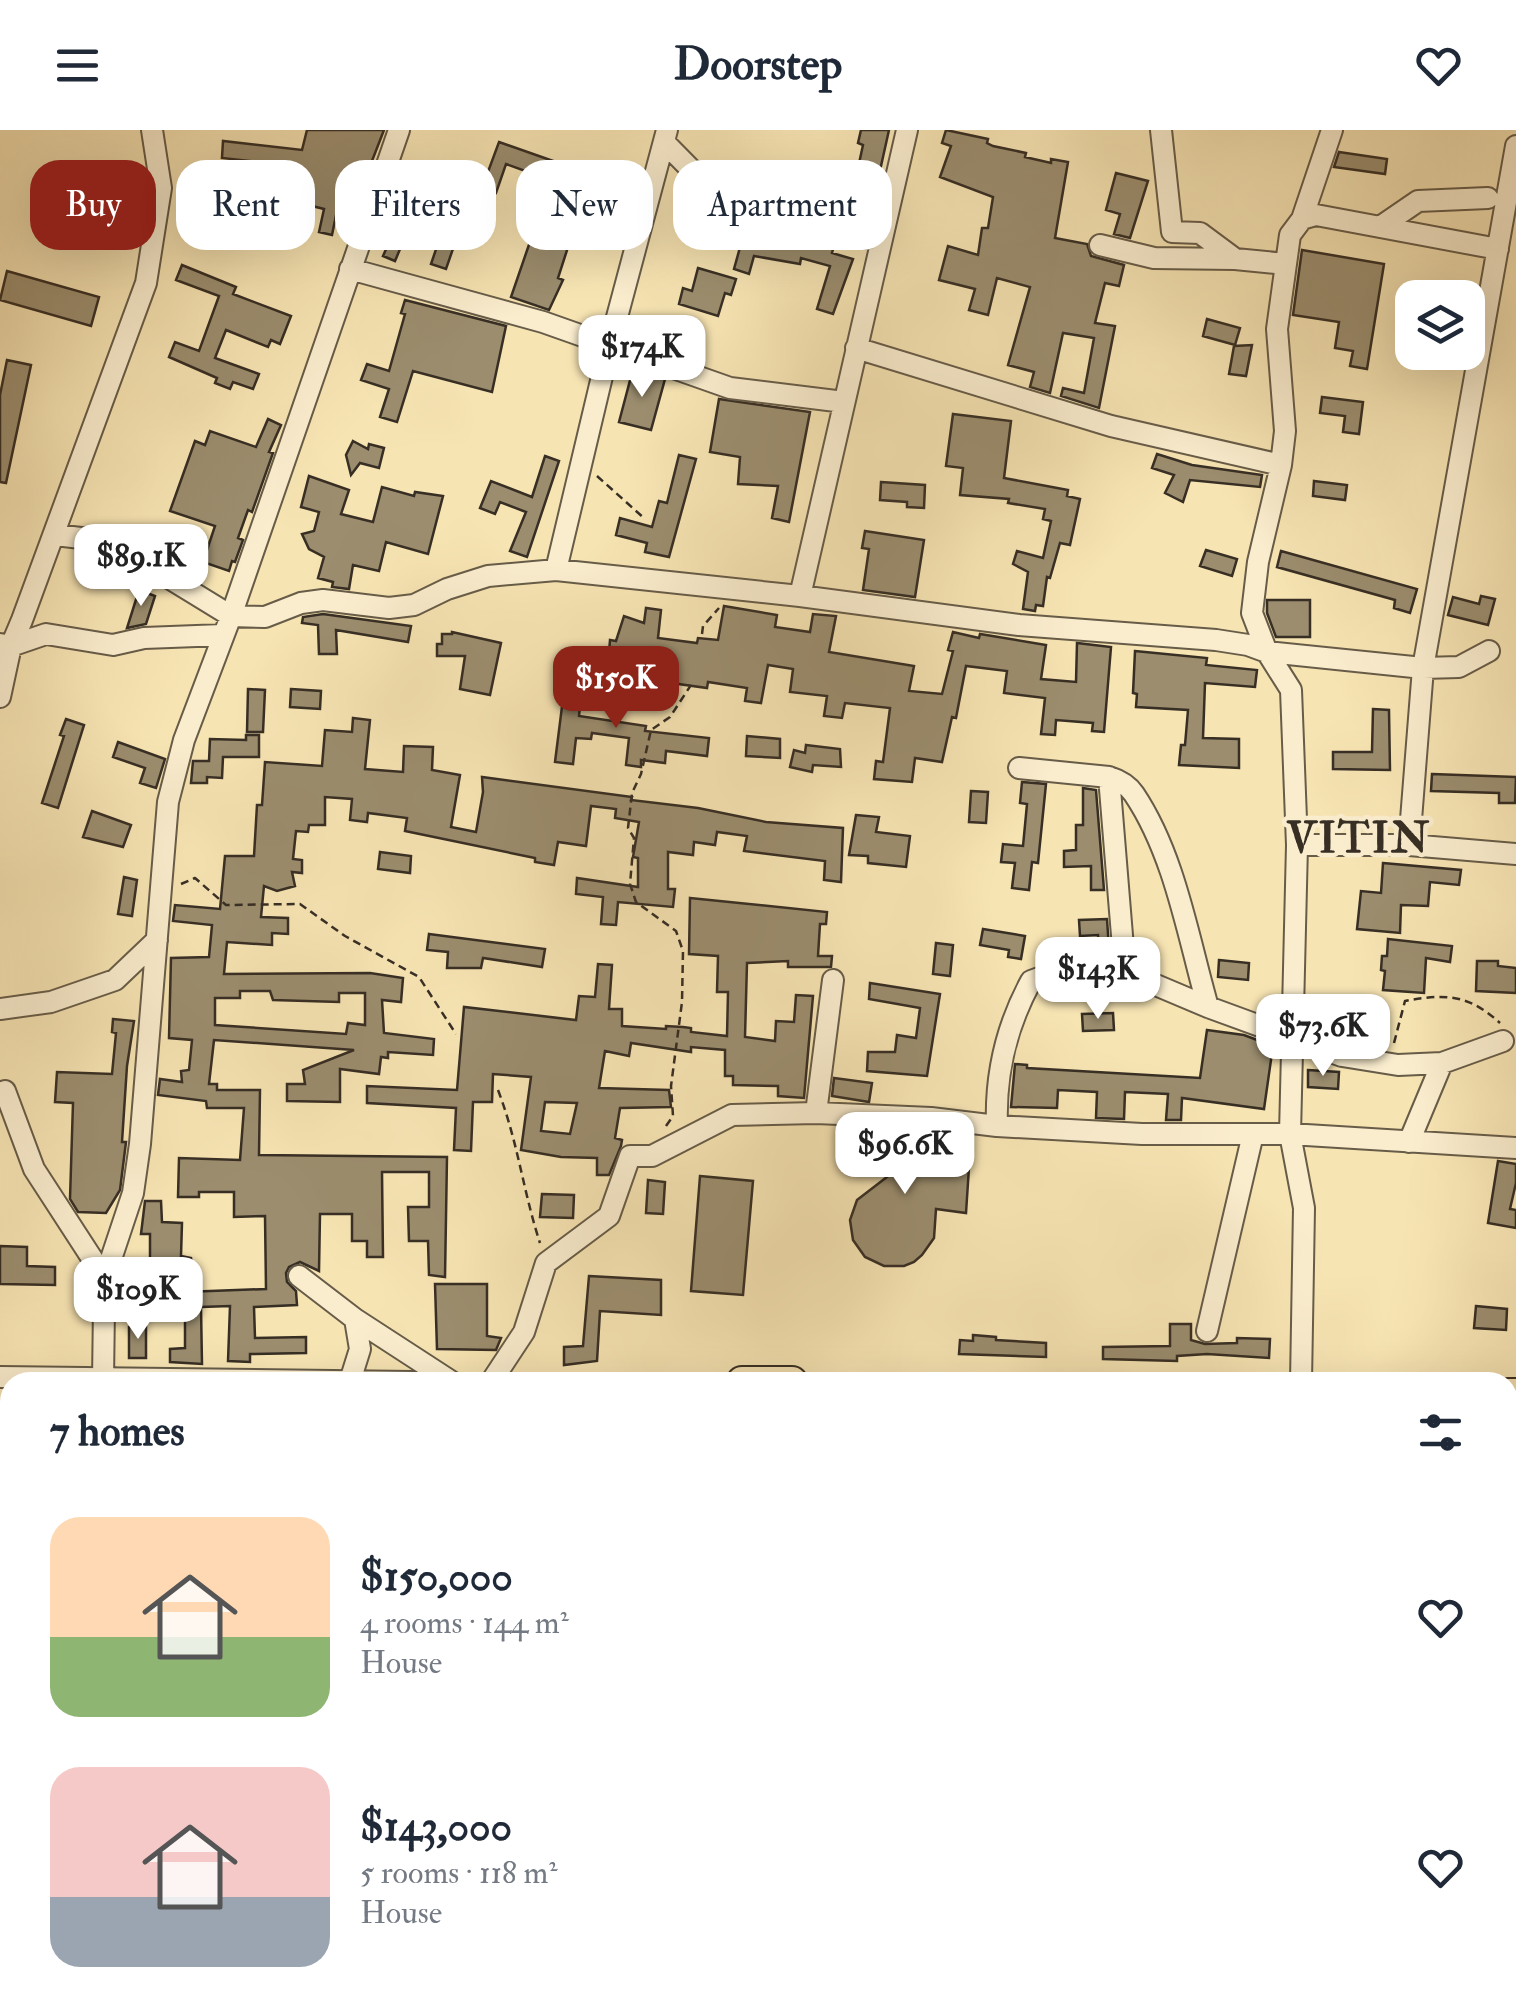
<!DOCTYPE html>
<meta charset="utf-8">
<style>
:root{--surface:#fff;--page:#f2f2f3;--text:#1f2937;--muted:#747a83;--accent:#8f2418}
body{margin:0;font-family:"IM FELL Double Pica",serif;background:var(--page);color:var(--text);height:100vh;display:flex;flex-direction:column;font-size:38px;white-space:nowrap}
*{box-sizing:border-box;margin:0}
p{font-size:32px;color:var(--muted)}
.icon{flex:none;width:55px;height:55px;fill:none;stroke:currentColor;stroke-width:2;stroke-linecap:round;stroke-linejoin:round}
.map{position:relative;flex:1;overflow:hidden}
.details{position:absolute;left:0px;top:1242px;width:1518px;height:642px;display:flex;flex-direction:column;background:var(--surface);border-radius:30px 30px 0 0;box-shadow:0 10px 40px #0002}
.details>*{flex:none}
.hud{position:absolute;left:30px;top:30px;width:1000px;height:90px;display:flex;gap:20px}
.buttons{position:absolute;left:1395px;top:150px;display:grid;gap:20px}
.buttons a{display:grid;place-items:center;width:90px;height:90px;border-radius:20px;background:var(--surface);box-shadow:0 10px 40px #0002;font-size:50px}
.price{position:absolute;translate:-50% -85px;padding:0 22px;border-radius:20px;background:#fff;color:#222;font-size:32px;line-height:65px;filter:drop-shadow(0 2px 5px #0008)}
.price::after{content:'';position:absolute;left:50%;top:60px;width:30px;height:22px;margin-left:-15px;background:inherit;clip-path:polygon(0 0,100% 0,50% 100%)}
.price.active{background:var(--accent);color:#fff}
ul{padding:0;list-style:none}
li{display:flex;align-items:center;gap:30px;height:250px;padding:0 50px}
li span{display:grid;place-items:center;flex:none;width:280px;height:200px;border-radius:30px;color:#555}
li>.icon{margin-inline-start:auto}
span .icon{width:120px;height:120px;fill:#fffc;stroke-width:1}
li b{font-size:42px}
h2{display:flex;justify-content:space-between;align-items:center;height:120px;padding:0 50px;font-size:42px}
.chip{padding:0 35px;border-radius:30px;background:var(--surface);box-shadow:0 10px 40px #0002;font-size:35px;line-height:90px}
.chip.active{background:var(--accent);color:#fff}
header{display:flex;justify-content:space-between;align-items:center;height:130px;padding:0 50px;background:var(--surface);font-size:45px;font-weight:700}
.map>svg:first-child{display:block}
.building{fill:#9b8d6e;stroke:#372e24;stroke-width:2.5;fill-rule:evenodd}
.lines{fill:none;stroke-linecap:round;stroke-linejoin:round}
.minor-casing{stroke:#675c48;stroke-width:24}
.major-casing{stroke:#372e24;stroke-width:29}
.highway-casing{stroke:#372e24;stroke-width:34}
.path{stroke:#372e24;stroke-width:2.5;stroke-dasharray:8 5;stroke-linecap:butt}
.minor{stroke:#faedce;stroke-width:20}
.major{stroke:#f7e4b3;stroke-width:25}
.highway{stroke:#f7e4b3;stroke-width:30}
.labels{text-anchor:middle;stroke-width:9;stroke-linejoin:round;paint-order:stroke}
.district-label{font-size:42px;font-weight:bold;letter-spacing:2.5px;fill:#372e24;stroke:#faedce}
</style>
<header><svg class="icon" aria-label="menu" viewBox="0 0 24 24"><path d="M4 6h16M4 12h16M4 18h16"/></svg>Doorstep<svg class="icon" aria-label="heart" viewBox="0 0 24 24"><path d="M12 20l-8-8c-3-5 5-10 8-4 3-6 11-1 8 4z"/></svg></header>
<div class="map">
<svg width="1516" height="1884" viewBox="0 0 1516 1884">
<rect width="100%" height="100%" fill="#f7e4b3"/>
<filter id="stains"><feTurbulence type="fractalNoise" baseFrequency=".002" numOctaves="4"/><feColorMatrix values="0 0 0 0 .2 0 0 0 0 .09 0 0 0 0 .02 0 0 0 .5 -.17"/></filter>
<radialGradient id="worn" r=".72"><stop offset=".6" stop-color="#630" stop-opacity="0"/><stop offset="1" stop-color="#630" stop-opacity=".3"/></radialGradient>
<!-- building -->
<path class="building" d="M307 0H384L358 67 341 61 332 105 319 102 324 79 288 70 295 42 258 38 259 32 222 28 223 11 302 20Z
M861 0H889L869 90 852 86 857 69 843 66 847 50 855 52 863 15 858 13Z
M946 0 988 9 987 13 993 16 1026 23 1025 27 1051 33V29L1068 32 1055 108 1087 114 1091 126 1124 135 1119 156 1105 153 1095 193 1115 196 1099 278 1061 266 1063 258 1084 263 1094 208 1063 203 1050 263 1030 257 1034 242 1008 235 1030 157 997 148 988 185 969 180 975 159 939 150 948 116 978 125 982 98H988L993 67 940 47 951 16 942 13Z
M499 12 596 46 591 61 547 48 536 77 521 72 531 43 506 34 496 63 482 58Z
M1339 22 1387 29 1385 44 1334 37Z
M1116 43 1148 51 1130 108 1114 104 1120 84 1106 80Z
M437 71 466 81 446 139 431 134 446 90 432 86Z
M400 88 411 93 395 131 383 126Z
M533 103 569 114 558 148 563 150 549 180 511 167Z
M744 103 765 113 833 119 832 123 853 129 833 184 817 179 830 136 801 128 800 134 754 126 749 144 734 139Z
M1302 120 1384 134 1367 239 1350 236 1353 221 1335 218 1339 192 1293 185Z
M182 135 236 157 233 164 291 186 280 214 271 210 268 217 226 200 215 228 259 244 253 259 233 252 230 259 215 253 217 248 169 227 175 212 199 221 219 166 176 150Z
M698 138 736 149 731 165 725 163 718 186 679 174 683 158 692 161Z
M7 141 99 167 91 196 0 170Z
M405 170 506 196 492 262 413 241 397 292 380 287 389 259 361 250 367 234 389 241 405 184 401 183Z
M1207 189 1240 198 1235 215 1203 206Z
M1252 215 1246 246 1229 244 1234 216Z
M7 230 31 235 6 353 0 352V265Z
M633 239 665 249 651 300 619 292Z
M1322 267 1363 272 1359 304 1343 302 1345 286 1320 283Z
M719 269 810 282 789 392 772 388 778 356 738 354 740 327 710 322Z
M953 284 1011 291 1004 348 1068 360 1067 366 1080 369 1070 415 1060 413 1050 448 1047 447 1043 476 1036 475 1035 481 1023 479 1028 442 1013 434 1017 421 1043 428 1051 391 1043 389 1045 379 1008 373 1009 369 960 365 963 338 946 336Z
M268 289 281 295 269 322 273 323 252 382 248 380 238 408 243 410 235 432 232 431 229 441 203 432 215 396 170 381 195 311 205 315 210 301 256 317Z
M353 311 368 319 369 314 384 318 379 338 360 333 351 345 346 325Z
M1157 324 1192 335 1262 345 1260 357 1190 350 1183 372 1165 363 1174 345 1152 338Z
M679 325 696 329 669 427 645 422 647 413 616 405 620 388 652 397 659 371 667 373Z
M545 326 559 331 527 427 510 421 526 382 500 372 495 384 480 378 491 351 532 367Z
M309 346 349 360 341 384 373 392 382 357 414 366 415 362 443 366 428 424 386 412 379 441 353 435 349 459 332 457 333 452 318 448 324 427 309 419 302 404 314 401 319 382 301 377Z
M1314 351 1347 355 1345 370 1313 366Z
M881 352 925 355 924 378 907 377V372L880 370Z
M865 401 924 410 915 467 863 460 869 419 862 418Z
M1206 420 1237 429 1232 446 1200 436Z
M1281 421 1417 459 1410 483 1394 478 1395 470 1277 437Z
M139 460 155 466 146 494 127 498Z
M1481 466 1495 469 1488 495 1448 485 1453 467 1479 474Z
M1267 470H1310V507H1276L1267 483Z
M724 476 777 485 775 497 810 502 813 484 836 486 829 522 914 536 909 561 942 564 953 521 948 520 953 502 979 508 980 504 1046 515 1041 549 1076 552 1077 513 1111 517 1104 602 1092 601 1093 593 1056 590 1055 605 1041 604 1045 568 1004 563 1007 541 966 536 956 588 952 587 942 632 915 628 912 652 874 649 876 631 883 632 890 578 845 573 842 588 824 586 827 566 790 562 793 539 768 535 761 573 745 571 747 558 708 552 707 558 671 553 668 571 632 566 636 543 603 539 605 522 609 523 610 510 616 511 624 486 644 493 646 478 661 480 658 508 697 513 698 508 718 510Z
M323 484 411 496 408 512 336 500 337 524H319L318 495 302 493 303 487Z
M452 502 501 513 490 565 460 559 465 526H437V514H442V504H452Z
M1135 521 1207 528 1206 535 1257 540 1255 557 1205 553 1203 608 1239 609V638L1179 635 1181 615H1185L1188 580 1136 577 1137 564 1133 563Z
M567 537 584 538 579 586 646 596 645 601 709 608 707 626 666 621 665 633 641 630V637L626 635 629 608 592 603 591 609 576 608 573 634 555 632Z
M248 559 265 560 263 602H247Z
M291 559 321 561 320 579 290 577Z
M1373 579 1389 580 1390 640 1333 639V622H1372Z
M353 588 370 590 365 639 403 642 404 616 433 617 432 640 460 645 451 697 476 702 483 662 482 647 632 667 631 670 698 678 766 692 843 698 841 752 824 750 825 731 744 721 747 706 717 702 715 715 694 712 693 725 668 722V759H675L673 777 618 772 616 795 601 794 603 767 576 764 577 748 638 757V728L633 727 639 692 615 688 616 679 591 676 586 716 558 712 554 735 535 732V728L530 727 405 701 407 688 368 683 367 692 350 690 352 669 325 667V695H309L308 702 296 701 293 729 302 730V743L292 742 295 756 277 761 264 756 261 787 288 788V804L272 803V815L227 812 224 844 370 843 403 848 401 872 382 870 384 903 434 909 433 925 388 922V928L381 927 379 944 340 939V972L287 971V954H305L303 940 354 920 214 910 209 954H217V960H260L259 1025 447 1027 445 1147 429 1145 428 1111H409L408 1077H429V1042H382L383 1127H367V1111H352V1084H320L319 1141 300 1132 289 1137 286 1143 287 1152 296 1161 297 1175 254 1177 255 1208 306 1207V1223L250 1224V1232L228 1231 230 1176 201 1177 202 1234 170 1232V1219L185 1218V1162L266 1159 265 1086 234 1087V1062H199V1067H178L179 1028 240 1030 244 978H207L206 971 158 965 160 949 182 952 181 941 189 940 192 910 169 908 171 828 209 827 212 795 173 791 175 775 220 779 225 726H254L257 675H262L265 632 322 636 325 600 352 602ZM240 861H270L273 870 339 872V863H365V895L348 893 346 904 215 895V868H240Z
M66 589 84 595 58 678 42 673 64 606 60 605Z
M246 605H259V627H223L222 648 207 647V653H191L193 631H209L210 609 246 610Z
M747 606 780 609V628L746 626Z
M118 612 165 629 156 658 140 653 145 638 113 627Z
M806 615 840 619 841 637 813 635 812 642 790 637 794 620 805 623Z
M1432 644 1516 647 1515 673H1499V663L1431 661Z
M1022 652 1046 654 1038 733 1032 732 1029 760 1012 758 1015 733 1001 732 1003 714 1023 716 1027 674 1020 673Z
M1083 658 1096 660 1104 760H1091V736L1064 737V721L1076 720V695H1083Z
M971 661 988 662 986 693 969 692Z
M92 681 131 695 123 717 83 707Z
M856 685 879 687 876 702 910 706 906 737 868 733V726L849 725Z
M380 722 411 726 410 743 378 739Z
M1383 733 1461 740 1459 755 1430 752 1428 776 1401 775 1400 803 1357 799 1361 761 1381 763Z
M124 747 137 750 132 786 118 784Z
M690 768 827 782 826 794H820L818 826H832L831 837H788V831L747 833 745 907 775 911 776 891 794 892 796 865 813 866 804 968 778 966V956L733 955V946H725V920L691 917V922L631 913 629 926 605 921 599 958 669 960 671 977 620 978 615 1008 622 1010 621 1016 609 1045H597V1028L561 1027 521 1020 531 947 493 944 492 972H473L471 1021 454 1020 456 978 367 973V956L457 960 464 877 576 890 579 866 595 867 598 834 612 835 609 879H622V896L666 899V896L683 897 691 898V902L727 906 728 862H717L718 826 689 824ZM545 972 577 973 570 1004 541 1001Z
M1107 789 1109 819H1099L1098 805 1080 806 1079 790Z
M983 799 1025 806 1021 829 1008 827 1009 820 980 815Z
M429 804 545 819 542 837 483 828 481 838H447L448 822 427 820Z
M1388 809 1452 816 1450 832 1426 828 1424 863 1383 860 1385 841 1381 840 1382 826H1387Z
M936 813 953 815 950 846 933 844Z
M1219 830 1249 833 1248 850 1218 847Z
M1477 831H1498V836L1516 838V863L1476 861Z
M870 853 940 864 927 946 867 941 868 922H895L897 905 916 908 920 878 869 869Z
M1332 868 1363 870 1361 902 1331 901Z
M1113 883 1114 900 1083 901 1082 884Z
M113 889 134 891 127 936 122 1012H126L120 1060 106 1083 78 1082 70 1069 73 973 55 972 57 942 112 944 116 903 112 902Z
M1207 900 1244 905 1273 916 1264 979 1182 968 1181 990H1166L1168 964 1125 962 1124 989 1096 988 1097 962 1058 960 1057 978 1011 977 1015 934 1027 935V938L1200 948Z
M1308 940 1339 942 1338 959 1308 957Z
M834 948 872 953 869 972 832 966Z
M850 1004 970 1022 966 1083 936 1079 934 1108 922 1125 914 1132 904 1136H884L865 1127 853 1110 850 1090 857 1070 896 1040 845 1032Z
M1498 1031 1516 1034V1053L1510 1079 1516 1080V1098L1488 1093Z
M700 1046 753 1051 743 1165 691 1161Z
M648 1050 665 1052 663 1084 646 1083Z
M542 1064 574 1065 573 1088 540 1087Z
M145 1071H161L162 1092 182 1093 181 1126 191 1128 194 1155 139 1156V1133H150V1104H141Z
M0 1116 27 1117V1136L55 1137V1155L0 1154Z
M589 1146 661 1150V1185L600 1181 597 1231 564 1235V1217L583 1216Z
M435 1154H487V1206L501 1208 496 1220 437 1219Z
M1476 1176 1507 1179 1506 1200 1474 1198Z
M1170 1194H1191V1210L1205 1214 1237 1213V1208L1270 1209 1269 1228 1207 1224 1177 1226V1231L1103 1229V1217L1170 1216Z
M129 1197H146V1228H129Z
M973 1205 996 1207V1210L1046 1213V1227L959 1224 960 1210 973 1211Z"/>
<g class="lines">
<defs>
<path id="minor" d="M1161 0 1172 102 1200 103 1235 129 1286 134
M664 12 734 83 766 99 881 109
M1302 89 1332 0
M1380 97 1418 71 1488 68
M1100 115 1154 128 1235 129
M350 139 543 192 730 258 844 272
M856 218 1111 296 1281 335
M55 405 98 410 151 437 231 486 265 487 301 473 323 470 389 478 414 475 447 459 488 446 556 440 800 466 1019 495 1216 510 1248 515 1267 522 1291 560 1297 715 1290 1004 1304 1078 1301 1252
M556 440 609 217 667 0
M800 466 907 0
M0 514 11 516 22 490 146 153 161 58 152 0
M1489 521 1459 537 1423 538 1267 522 1252 483 1258 432 1281 335 1285 301 1277 199 1290 105 1302 89 1316 85 1498 119
M0 567 11 516 46 504 113 515 144 508 223 505
M1019 638 1109 647C1119 650 1128 655 1134 664 1175 725 1188 807 1208 877
M1109 647 1125 842
M1297 715H1409L1516 724
M1409 715 1423 538 1516 16
M0 879 51 872 115 850 157 810
M5 961 34 1039 108 1153
M816 983 833 850
M997 996C995 943 1006 897 1031 851L1042 847 1125 842 1208 877 1342 926 1398 935 1442 933 1503 911
M1409 1012 1442 933
M299 1146 355 1189 360 1219 350 1251
M355 1189 452 1252
M1207 1201 1253 1004
M0 1247 413 1252
M103 1250 104 1177 111 1129 133 1063 140 1014 168 672 184 610 231 486 399 0
M491 1252 524 1202 546 1133 609 1086 630 1026H652L732 985 816 983 931 988 997 996 1142 1004H1290L1516 1018
M1508 1522H1516
M1508 1667 1516 1628
M0 1788 10 1793
M983 1875 1001 1884
M67 1884 74 1875
M719 1884 725 1875
M913 1884 916 1875
M1081 1884 1083 1875
M1249 1884 1252 1875
M1439 1884 1442 1875"/>
<path id="major" d="M579 1875 596 1884"/>
<path id="highway" d="M742 1252H792
M1508 1264H1516
M0 1519 10 1525"/>
</defs>
<!-- minor casing -->
<use href="#minor" class="minor-casing"/>
<!-- major casing -->
<use href="#major" class="major-casing"/>
<!-- highway casing -->
<use href="#highway" class="highway-casing"/>
<!-- path -->
<path class="path" d="M597 346 645 389
M702 504 703 496 719 478
M181 754 195 748 226 775 300 774 345 806 419 847 456 904
M1394 913 1405 871C1447 863 1469 865 1500 893
M498 960C518 1012 523 1061 540 1113
M666 996 673 986 671 956 682 872 683 821 676 801 636 772 630 754 634 708 628 698 632 663 641 644 651 600 670 587 691 555
M120 1875 134 1884"/>
<!-- minor -->
<use href="#minor" class="minor"/>
<!-- major -->
<use href="#major" class="major"/>
<!-- highway -->
<use href="#highway" class="highway"/>
</g>
<g class="labels">
<!-- district labels -->
<g class="district-label">
<text x="1359" y="722">VITIN</text>
</g>
</g>
<rect width="100%" height="100%" filter="url(#stains)"/>
<rect width="100%" height="100%" fill="url(#worn)"/>
</svg>
<div class="buttons">
<a><svg class="icon" aria-label="layers" viewBox="0 0 24 24"><path d="M12 4l9 5-9 5-9-5zM3 14l9 5 9-5"/></svg></a>
</div>
<b class="price" style="left:642px;top:270px">$174K</b>
<b class="price" style="left:141px;top:479px">$89.1K</b>
<b class="price active" style="left:616px;top:601px">$150K</b>
<b class="price" style="left:1098px;top:892px">$143K</b>
<b class="price" style="left:1323px;top:949px">$73.6K</b>
<b class="price" style="left:905px;top:1067px">$96.6K</b>
<b class="price" style="left:138px;top:1212px">$109K</b>
<div class="hud">
<a class="chip active">Buy</a>
<a class="chip">Rent</a>
<a class="chip">Filters</a>
<a class="chip">New</a>
<a class="chip">Apartment</a>
</div>
<section class="details">
<h2>7 homes<svg class="icon" aria-label="filters" viewBox="0 0 24 24"><path d="M4 7h16M4 17h16"/><circle cx="9" cy="7" r="2"/><circle cx="15" cy="17" r="2"/></svg></h2>
<ul>
<li><span style="background:linear-gradient(#ffd9b3 60%,#8fb573 0)"><svg class="icon" aria-label="home" viewBox="0 0 24 24"><path d="M3 11l9-7 9 7M6 9v11h12V9"/></svg></span><div><b>$150,000</b><p>4 rooms · 144 m²</p><p>House</p></div><svg class="icon" aria-label="heart" viewBox="0 0 24 24"><path d="M12 20l-8-8c-3-5 5-10 8-4 3-6 11-1 8 4z"/></svg></li>
<li><span style="background:linear-gradient(#f6c9c9 65%,#9aa5b1 0)"><svg class="icon" aria-label="home" viewBox="0 0 24 24"><path d="M3 11l9-7 9 7M6 9v11h12V9"/></svg></span><div><b>$143,000</b><p>5 rooms · 118 m²</p><p>House</p></div><svg class="icon" aria-label="heart" viewBox="0 0 24 24"><path d="M12 20l-8-8c-3-5 5-10 8-4 3-6 11-1 8 4z"/></svg></li>
</ul>
</section>
</div>
